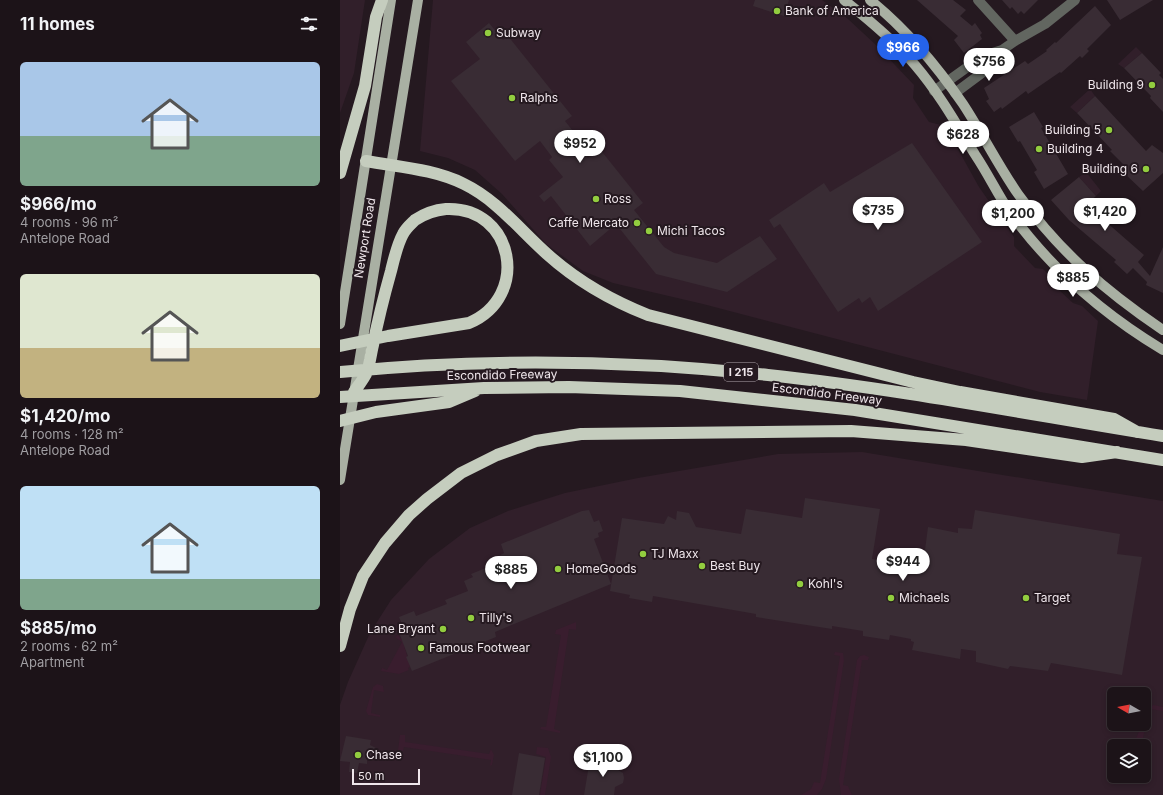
<!DOCTYPE html>
<meta charset="utf-8">
<style>
:root{--surface:#1c1318;--page:#251c21;--text:#f1f3f6;--muted:#a09ea2;--line:#3a3237;--accent:#2563eb}
body{margin:0;font-family:Inter,sans-serif;background:var(--page);color:var(--text);height:100vh;display:flex;flex-direction:column;font-size:15px;white-space:nowrap}
*{box-sizing:border-box;margin:0}
p{font-size:13px;color:var(--muted)}
.icon{flex:none;width:22px;height:22px;fill:none;stroke:currentColor;stroke-width:2;stroke-linecap:round;stroke-linejoin:round}
.map{position:relative;flex:1;overflow:hidden}
.drawer{display:flex;flex-direction:column;background:var(--surface);width:340px}
.drawer>*{flex:none}
.needle{width:26px;rotate:279deg}
.controls{position:absolute;left:767px;top:687px;display:grid;gap:8px}
.controls a{display:grid;place-items:center;width:44px;height:44px;border-radius:6px;background:var(--surface);box-shadow:0 2px 6px #0003,0 0 0 1px var(--line);font-size:20px}
.scale{position:absolute;left:12px;bottom:10px;width:68px;box-sizing:border-box;padding-left:4px;border:2px solid #efe6eb;border-top:0;font-size:11px;line-height:14px;white-space:nowrap;color:#efe6eb;-webkit-text-stroke:3px #251920;paint-order:stroke}
.price{position:absolute;translate:-50% -34px;padding:0 9px;border-radius:14px;background:#fff;color:#222;font-size:13px;line-height:26px;filter:drop-shadow(0 1px 2px #0008)}
.price::after{content:'';position:absolute;left:50%;top:24px;width:12px;height:9px;margin-left:-6px;background:inherit;clip-path:polygon(0 0,100% 0,50% 100%)}
.price.current{background:var(--accent);color:#fff}
ul{padding:0;list-style:none}
li{display:grid;align-content:center;gap:8px;height:212px;padding:0 20px}
li span{display:grid;place-items:center;height:124px;border-radius:6px;color:#555}
li>.icon{margin-inline-start:auto}
span .icon{width:72px;height:72px;fill:#fffc;stroke-width:1}
li b{font-size:17px}
h2{display:flex;justify-content:space-between;align-items:center;height:48px;padding:0 20px;font-size:17px}
main{display:flex;flex:1;min-height:0}
.map>svg:first-child{display:block}
.built{fill:#311f2a;fill-rule:evenodd}
.green{fill:#391d2e}
.building{fill:#392c34}
.lines{fill:none;stroke-linecap:round;stroke-linejoin:round}
.minor{stroke:#626660;stroke-width:10}
.major{stroke:#a9b0a3;stroke-width:10}
.highway{stroke:#c5cdbe;stroke-width:12}
.poi-dot{fill:#92cd3f;stroke:#251920;stroke-width:1.5}
.labels{text-anchor:middle;stroke-width:4;stroke-linejoin:round;paint-order:stroke}
.shield{fill:#251920;stroke:#b2a8ae;stroke-width:1}
.shield-label{font-size:11px;font-weight:bold;fill:#efe6eb}
.poi-label{font-size:12px;fill:#efe6eb;stroke:#251920;text-anchor:start}
.street-label{font-size:12px;fill:#efe6eb;stroke:#251920}
</style>
<main>
<section class="drawer">
<h2>11 homes<svg class="icon" aria-label="filters" viewBox="0 0 24 24"><path d="M4 7h16M4 17h16"/><circle cx="9" cy="7" r="2"/><circle cx="15" cy="17" r="2"/></svg></h2>
<ul>
<li><span style="background:linear-gradient(#a9c7e8 60%,#7fa58c 0)"><svg class="icon" aria-label="home" viewBox="0 0 24 24"><path d="M3 11l9-7 9 7M6 9v11h12V9"/></svg></span><div><b>$966/mo</b><p>4 rooms · 96 m²</p><p>Antelope Road</p></div></li>
<li><span style="background:linear-gradient(#dfe7d0 60%,#c2b280 0)"><svg class="icon" aria-label="home" viewBox="0 0 24 24"><path d="M3 11l9-7 9 7M6 9v11h12V9"/></svg></span><div><b>$1,420/mo</b><p>4 rooms · 128 m²</p><p>Antelope Road</p></div></li>
<li><span style="background:linear-gradient(#bfe0f5 75%,#7fa58c 0)"><svg class="icon" aria-label="home" viewBox="0 0 24 24"><path d="M3 11l9-7 9 7M6 9v11h12V9"/></svg></span><div><b>$885/mo</b><p>2 rooms · 62 m²</p><p>Apartment</p></div></li>
</ul>
</section>
<div class="map">
<svg width="823" height="795" viewBox="0 0 823 795">
<rect width="100%" height="100%" fill="#251920"/>
<!-- built -->
<path class="built" d="M0 0H25L14 73 0 113Z
M93 0H482L508 19 536 45 574 85 573 98 589 122 605 126 639 187 674 237V246L695 268 703 269 714 280 719 290 733 303 742 306 758 321 747 400 700 392 363 304 273 283 243 271 206 244 162 194 135 170 108 158 80 151Z
M796 47 802 53 784 68 778 64Z
M750 89 755 96 737 113 730 107Z
M746 172 761 191 756 196 739 177Z
M522 452 823 501V795H0V705L8 682 30 633 51 600 89 559 130 528 168 511 225 493 298 478 438 454ZM774 694H804V724H774ZM774 746H804V776H774Z"/>
<!-- green -->
<path class="green" d="M236 622V630L229 629 214 729 220 731V733L200 729 201 727H206L221 635 215 634 216 630Z
M58 635 63 641 70 667 68 668 69 670 59 674 41 671 42 668 47 670 62 642 55 637Z
M495 652 503 653 504 660 486 779 482 789 477 795H461L471 789 474 782 480 783 500 656 494 655Z
M524 655 529 657 528 660H522L503 785 508 786 512 795H501L499 779 517 660 520 656Z
M37 684 43 686 44 692 34 690 31 713 40 715V717L28 715 26 711 33 687Z
M814 705 823 707V711L810 709 801 746H793L802 724H804V718L808 707Z
M60 735H65V742L149 754 151 749 154 755 152 765 150 766 151 760 64 747 63 751 58 750Z
M197 747 208 748 211 757 205 795H200L206 757 196 754Z"/>
<!-- building -->
<path class="building" d="M415 0H449L444 16 413 6Z
M577 0H613L626 10 620 16 632 26 635 23 642 33 640 35 642 39 624 53 614 40 618 36Z
M662 0H698L684 14 681 11 678 14 672 7 670 9Z
M767 0H813L780 20Z
M755 6 771 25 747 49 749 51 742 58 740 56 721 73 720 72 688 94 686 91 662 109 661 107 654 112 646 101 649 99 644 88 685 61 688 64 707 51 706 50 715 42 716 43Z
M149 23 163 40 168 36 232 116 225 121 237 136 234 140 248 158 259 148 303 203 294 210 324 247 334 253 377 263 420 236 437 259 387 292 316 274 276 224 250 246 211 196 204 202 199 196 223 177 209 160 212 157 200 141 175 161 111 81 140 59 126 42Z
M802 53 821 73 819 75 823 79V112L810 98 811 96 784 68Z
M755 96 806 151 812 145 823 153V173L803 191 784 173 788 169 770 151 772 150 737 113Z
M694 112 703 127 701 128 728 174 704 189 694 172 697 170 680 141 678 142 669 127Z
M572 143 642 242 538 311 530 297 522 303 519 298 498 312 440 224 434 228 429 220 484 183 490 192Z
M739 177 756 196 749 202 767 218 765 221 804 255 798 262 810 276 823 247V293L806 285 807 282 793 268 787 274 774 262 776 260 729 220 711 200Z
M465 498 540 509 532 559 565 564 564 558H584L588 527 618 533V528L632 529 635 510 780 534 777 554 802 557 782 675 711 663 708 671 670 666 668 669 636 662V651L621 649 620 659 572 650 574 642 571 641V639L550 635 549 640 523 636V631L492 626V629L416 617V614L313 596 312 602 289 598 290 595 270 591 282 518 324 524 328 516 336 520 337 511 349 513 356 527 401 534 406 509 462 518Z
M249 510 254 522 259 520 263 531 258 533 259 537 254 539 271 584 155 632 156 637 72 671 66 657 68 656 58 630 63 627 59 617 74 611 76 616 107 604 105 600 128 591 124 581 133 577 131 574 158 563 157 557 164 553 161 544 242 511Z
M6 736 31 740 30 745 36 748 33 761 27 760V764L19 763 17 773 9 772 10 762 0 761Z
M179 753 205 758 199 795H172Z
M250 759 279 764 278 770 283 773 284 778 283 783 275 787 274 795H244Z"/>
<g class="lines">
<!-- minor -->
<path class="minor" d="M638 0 675 41
M594 91 643 56 662 50
M615 93 650 67 662 50 675 41 705 24 735 0"/>
<!-- major -->
<path class="major" d="M504 0C528 19 555 41 575 65 599 93 617 125 636 156 648 174 657 193 669 211 710 268 763 314 823 350
M530 0C566 29 597 66 623 104 642 133 658 165 678 194 719 251 765 291 823 330
M0 324 51 0
M0 480 78 0"/>
<!-- highway -->
<path class="highway" d="M26 161C58 167 94 169 124 184 157 200 180 230 207 254 237 281 270 300 308 315L573 382 620 392 774 419 797 432
M0 173 25 86 36 17 42 0
M0 346 48 336 129 323C191 297 174 206 106 209 95 210 84 214 75 220 71 224 66 228 63 234 57 245 54 259 51 271 44 296 38 320 33 345 31 353 30 363 27 372 24 379 18 386 14 392
M0 372C142 358 286 360 428 375 560 389 692 415 823 436
M0 397 144 388 229 387 340 391 515 410 823 460
M0 421 36 412 109 402 135 391
M0 646 10 609 23 576 45 543 69 515 87 499 121 473 157 455 196 441 241 434 511 431 626 440 742 457 777 452"/>
</g>
<!-- markers -->
<g class="poi-dot">
<circle cx="437" cy="11" r="4"/>
<circle cx="148" cy="33" r="4"/>
<circle cx="812" cy="85" r="4"/>
<circle cx="172" cy="98" r="4"/>
<circle cx="769" cy="130" r="4"/>
<circle cx="699" cy="149" r="4"/>
<circle cx="806" cy="169" r="4"/>
<circle cx="256" cy="199" r="4"/>
<circle cx="297" cy="223" r="4"/>
<circle cx="309" cy="231" r="4"/>
<circle cx="303" cy="554" r="4"/>
<circle cx="362" cy="566" r="4"/>
<circle cx="218" cy="569" r="4"/>
<circle cx="460" cy="584" r="4"/>
<circle cx="551" cy="598" r="4"/>
<circle cx="686" cy="598" r="4"/>
<circle cx="131" cy="618" r="4"/>
<circle cx="103" cy="629" r="4"/>
<circle cx="81" cy="648" r="4"/>
<circle cx="18" cy="755" r="4"/>
</g>
<g class="labels">
<!-- shield labels -->
<rect class="shield" x="384" y="363" width="34" height="18" rx="3"/>
<g class="shield-label">
<text x="401" y="376">I 215</text>
</g>
<!-- poi labels -->
<g class="poi-label">
<text x="445" y="15">Bank of America</text>
<text x="156" y="37">Subway</text>
<text x="804" y="89" text-anchor="end">Building 9</text>
<text x="180" y="102">Ralphs</text>
<text x="761" y="134" text-anchor="end">Building 5</text>
<text x="707" y="153">Building 4</text>
<text x="798" y="173" text-anchor="end">Building 6</text>
<text x="264" y="203">Ross</text>
<text x="289" y="227" text-anchor="end">Caffe Mercato</text>
<text x="317" y="235">Michi Tacos</text>
<text x="311" y="558">TJ Maxx</text>
<text x="370" y="570">Best Buy</text>
<text x="226" y="573">HomeGoods</text>
<text x="468" y="588">Kohl's</text>
<text x="559" y="602">Michaels</text>
<text x="694" y="602">Target</text>
<text x="139" y="622">Tilly's</text>
<text x="95" y="633" text-anchor="end">Lane Bryant</text>
<text x="89" y="652">Famous Footwear</text>
<text x="26" y="759">Chase</text>
</g>
<!-- street labels -->
<g class="street-label">
<text transform="translate(25 238) rotate(-81)" y="4">Newport Road</text>
<text transform="translate(162 375) rotate(-1)" y="4">Escondido Freeway</text>
<text transform="translate(487 394) rotate(7)" y="4">Escondido Freeway</text>
</g>
</g>
</svg>
<div class="controls">
<a><svg class="needle" viewBox="-14 -14 28 28"><path d="M0-13l5 13h-10z" fill="#e53935"/><path d="M0 13l5-13h-10z" fill="#a09ea2"/></svg></a>
<a><svg class="icon" aria-label="layers" viewBox="0 0 24 24"><path d="M12 4l9 5-9 5-9-5zM3 14l9 5 9-5"/></svg></a>
</div>
<div class="scale">50 m</div>
<b class="price current" style="left:563px;top:68px">$966</b>
<b class="price" style="left:649px;top:82px">$756</b>
<b class="price" style="left:623px;top:155px">$628</b>
<b class="price" style="left:240px;top:164px">$952</b>
<b class="price" style="left:538px;top:231px">$735</b>
<b class="price" style="left:765px;top:232px">$1,420</b>
<b class="price" style="left:673px;top:234px">$1,200</b>
<b class="price" style="left:733px;top:298px">$885</b>
<b class="price" style="left:563px;top:582px">$944</b>
<b class="price" style="left:171px;top:590px">$885</b>
<b class="price" style="left:263px;top:778px">$1,100</b>
</div>
</main>
